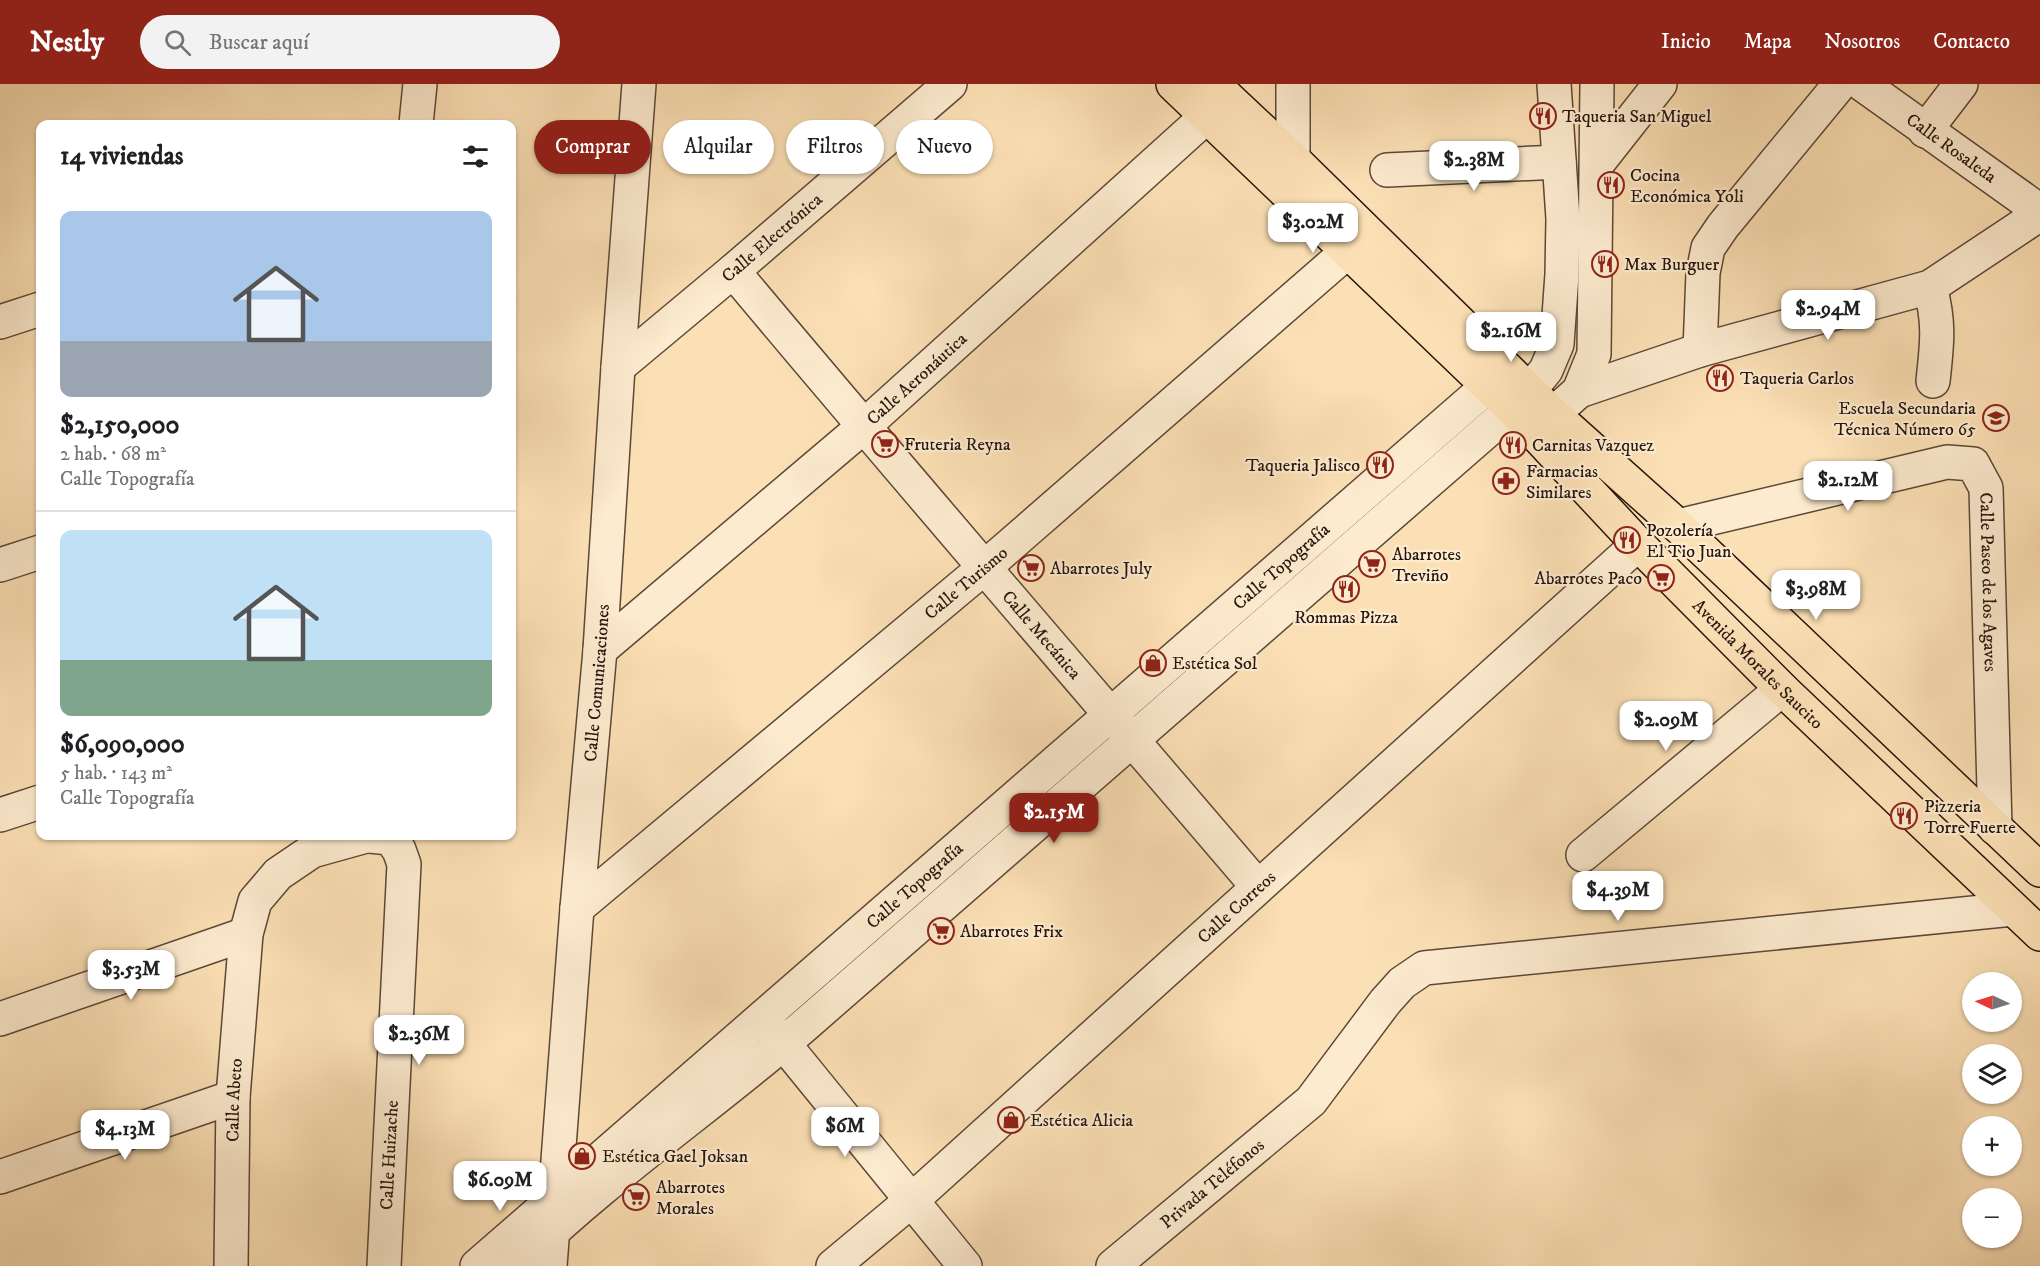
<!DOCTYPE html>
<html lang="es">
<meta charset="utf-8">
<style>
:root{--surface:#fff;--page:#f2f2f2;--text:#202124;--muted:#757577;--line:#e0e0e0;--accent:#8f2418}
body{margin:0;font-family:"IM FELL DW Pica",serif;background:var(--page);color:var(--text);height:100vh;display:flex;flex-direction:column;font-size:22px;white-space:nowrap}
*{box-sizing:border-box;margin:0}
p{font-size:20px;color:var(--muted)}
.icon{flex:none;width:33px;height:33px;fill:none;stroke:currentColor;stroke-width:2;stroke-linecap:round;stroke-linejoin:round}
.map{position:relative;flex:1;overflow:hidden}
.details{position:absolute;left:36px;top:36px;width:480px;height:720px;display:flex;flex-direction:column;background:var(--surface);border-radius:12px;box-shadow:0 2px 4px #0004}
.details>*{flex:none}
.banner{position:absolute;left:534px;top:36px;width:570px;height:54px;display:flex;gap:12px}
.needle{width:39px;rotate:274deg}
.controls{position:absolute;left:1962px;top:888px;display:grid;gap:12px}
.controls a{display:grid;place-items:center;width:60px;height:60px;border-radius:50%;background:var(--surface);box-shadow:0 2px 4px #0004;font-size:30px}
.price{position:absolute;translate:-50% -51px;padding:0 14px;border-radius:12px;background:#fff;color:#222;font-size:20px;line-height:39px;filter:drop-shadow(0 2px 3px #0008)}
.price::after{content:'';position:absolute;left:50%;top:36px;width:18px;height:14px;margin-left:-9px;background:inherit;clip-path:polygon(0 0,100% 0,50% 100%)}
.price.current{background:var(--accent);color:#fff}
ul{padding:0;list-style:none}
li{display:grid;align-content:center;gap:12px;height:318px;padding:0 24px}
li+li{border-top:2px solid var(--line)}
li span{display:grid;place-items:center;height:186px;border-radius:12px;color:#555}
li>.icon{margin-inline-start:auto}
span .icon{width:108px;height:108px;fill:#fffc;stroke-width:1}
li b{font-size:26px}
h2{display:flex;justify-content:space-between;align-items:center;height:72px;padding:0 24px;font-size:26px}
.tag{padding:0 21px;border-radius:27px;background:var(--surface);box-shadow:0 2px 4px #0004;font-size:21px;line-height:54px}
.tag.current{background:var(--accent);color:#fff}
header{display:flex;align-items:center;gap:36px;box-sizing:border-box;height:84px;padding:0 30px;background:var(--accent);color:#fff}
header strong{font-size:28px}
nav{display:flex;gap:33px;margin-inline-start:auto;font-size:21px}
.search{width:420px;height:54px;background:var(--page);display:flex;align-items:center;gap:15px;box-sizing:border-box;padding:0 21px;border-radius:33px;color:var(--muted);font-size:22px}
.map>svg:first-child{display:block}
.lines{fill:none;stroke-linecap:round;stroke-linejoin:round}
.minor-casing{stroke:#5b4838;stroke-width:36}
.major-casing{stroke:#25150e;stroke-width:36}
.path{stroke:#25150e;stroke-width:4;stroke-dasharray:1.5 3;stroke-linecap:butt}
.minor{stroke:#fdebcf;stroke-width:33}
.major{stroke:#fce0b5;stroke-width:33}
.labels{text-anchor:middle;stroke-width:4.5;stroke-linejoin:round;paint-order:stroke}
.poi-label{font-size:18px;fill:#25150e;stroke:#fdebcf;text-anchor:start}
.street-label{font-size:18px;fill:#25150e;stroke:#fdebcf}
</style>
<header>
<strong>Nestly</strong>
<div class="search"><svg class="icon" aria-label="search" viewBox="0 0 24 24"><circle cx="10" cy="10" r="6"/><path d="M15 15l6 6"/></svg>Buscar aquí</div>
<nav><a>Inicio</a><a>Mapa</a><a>Nosotros</a><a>Contacto</a></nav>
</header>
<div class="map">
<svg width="2040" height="1182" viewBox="0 0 2040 1182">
<rect width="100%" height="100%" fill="#fce0b5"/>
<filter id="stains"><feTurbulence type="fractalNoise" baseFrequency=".00333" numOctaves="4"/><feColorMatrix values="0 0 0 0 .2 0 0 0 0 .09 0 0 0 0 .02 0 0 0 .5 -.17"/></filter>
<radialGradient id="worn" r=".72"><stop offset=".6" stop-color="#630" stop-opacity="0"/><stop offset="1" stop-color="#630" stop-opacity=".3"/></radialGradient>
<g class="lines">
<defs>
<g id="minor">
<path d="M1293 0V75"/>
<path id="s1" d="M1862 0 2040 127"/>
<path d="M416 40 420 0"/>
<path d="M1925 47 1961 0"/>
<path d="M1597 80 1660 0"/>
<path d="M1387 86 1559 78"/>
<path id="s2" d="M733 187C906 394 1083 598 1258 803"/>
<path d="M1930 203C1940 239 1937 260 1933 297"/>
<path d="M0 238 40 225"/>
<path d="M1700 266 1703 189 1708 164 1723 142 1840 0"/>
<path id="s3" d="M618 283 733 187 950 0"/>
<path d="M1579 307 1700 266 1930 203 2040 130"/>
<path id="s4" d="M1678 442 1947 378 1973 380 1986 404 1995 744"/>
<path d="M0 481 40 468"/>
<path id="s5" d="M600 566 863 343 1227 14"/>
<path d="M0 731 40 718"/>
<path d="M370 752 390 754 399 766 404 780 384 1182"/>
<path d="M1583 771 1782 605"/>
<path id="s6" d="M577 824 985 483 1348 167"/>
<path d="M0 935 246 850"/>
<path d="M771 944 965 1182"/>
<path d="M0 1093 233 1013"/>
<path id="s7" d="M231 1182 233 1013 246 850 255 817 278 790 312 767 366 752"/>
<path id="s8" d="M477 1182 1488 302 1529 307 1546 286 1557 260 1562 190 1563 135 1554 0"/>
<path d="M516 1182C605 1094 710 1023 805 941 1042 737 1277 531 1512 325L1553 330 1579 307 1594 270 1597 0"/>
<path id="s9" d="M550 1182 577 824 600 566 618 283 639 0"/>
<path id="s10" d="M833 1182 912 1116 1638 460"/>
<path id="s11" d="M1113 1182 1311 1017 1385 918 1402 899 1424 884 2013 825"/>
</g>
<g id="major">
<path id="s12" d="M1173 0 1512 325 1638 460 1782 605 2040 850"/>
<path d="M1213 0 1293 75 1553 330 1678 442 2040 786"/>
</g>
</defs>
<!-- minor casing -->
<use href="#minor" class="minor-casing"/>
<!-- major casing -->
<use href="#major" class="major-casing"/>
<!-- path -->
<path class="path" d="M38 121 40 130"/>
<!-- minor -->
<use href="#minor" class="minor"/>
<!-- major -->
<use href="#major" class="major"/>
</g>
<!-- icons -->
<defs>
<symbol id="restaurant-ring" viewBox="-11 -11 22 22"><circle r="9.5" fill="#fdebcf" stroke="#8f2418" stroke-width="1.5"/><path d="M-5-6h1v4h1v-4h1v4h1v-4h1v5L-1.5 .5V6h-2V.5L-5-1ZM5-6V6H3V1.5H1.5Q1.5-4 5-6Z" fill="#8f2418"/></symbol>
<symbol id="school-ring" viewBox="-11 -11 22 22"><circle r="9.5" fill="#fdebcf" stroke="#8f2418" stroke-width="1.5"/><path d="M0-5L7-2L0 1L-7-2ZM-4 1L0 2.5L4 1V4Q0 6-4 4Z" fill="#8f2418"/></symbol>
<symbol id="supermarket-ring" viewBox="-11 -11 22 22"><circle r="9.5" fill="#fdebcf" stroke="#8f2418" stroke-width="1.5"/><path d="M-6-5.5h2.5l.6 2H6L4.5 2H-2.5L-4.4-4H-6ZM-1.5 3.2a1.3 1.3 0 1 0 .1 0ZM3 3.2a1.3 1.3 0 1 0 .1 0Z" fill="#8f2418"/></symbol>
<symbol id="pharmacy-ring" viewBox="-11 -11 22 22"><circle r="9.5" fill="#fdebcf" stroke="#8f2418" stroke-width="1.5"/><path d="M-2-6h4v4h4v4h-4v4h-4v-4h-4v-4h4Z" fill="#8f2418"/></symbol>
<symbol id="shop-ring" viewBox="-11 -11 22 22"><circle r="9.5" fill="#fdebcf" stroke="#8f2418" stroke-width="1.5"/><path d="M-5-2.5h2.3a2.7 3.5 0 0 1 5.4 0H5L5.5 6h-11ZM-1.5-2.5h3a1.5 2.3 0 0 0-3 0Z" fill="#8f2418"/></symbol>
</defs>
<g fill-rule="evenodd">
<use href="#restaurant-ring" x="1528" y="17" width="30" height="30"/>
<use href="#restaurant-ring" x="1596" y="86" width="30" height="30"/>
<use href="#restaurant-ring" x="1590" y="165" width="30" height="30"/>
<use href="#restaurant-ring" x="1705" y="279" width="30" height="30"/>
<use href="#school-ring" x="1981" y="319" width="30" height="30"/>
<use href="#supermarket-ring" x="870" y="345" width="30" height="30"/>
<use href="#restaurant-ring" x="1498" y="346" width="30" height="30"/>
<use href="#restaurant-ring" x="1365" y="366" width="30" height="30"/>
<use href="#pharmacy-ring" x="1491" y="382" width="30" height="30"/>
<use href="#restaurant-ring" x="1612" y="441" width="30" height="30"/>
<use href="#supermarket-ring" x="1357" y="465" width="30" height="30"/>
<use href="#supermarket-ring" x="1016" y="469" width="30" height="30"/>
<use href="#supermarket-ring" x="1646" y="479" width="30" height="30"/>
<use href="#restaurant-ring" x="1331" y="490" width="30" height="30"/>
<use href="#shop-ring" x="1138" y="564" width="30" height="30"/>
<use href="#restaurant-ring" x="1889" y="717" width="30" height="30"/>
<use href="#supermarket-ring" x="926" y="832" width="30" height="30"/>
<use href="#shop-ring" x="996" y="1021" width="30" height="30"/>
<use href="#shop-ring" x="567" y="1057" width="30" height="30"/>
<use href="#supermarket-ring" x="621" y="1098" width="30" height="30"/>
</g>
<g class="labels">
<!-- poi labels -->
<g class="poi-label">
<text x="1562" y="38">Taqueria San Miguel</text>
<text x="1630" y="97">Cocina<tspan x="1630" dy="21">Económica Yoli</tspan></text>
<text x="1624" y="186">Max Burguer</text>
<text x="1740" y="300">Taqueria Carlos</text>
<text x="1976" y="330" text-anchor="end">Escuela Secundaria<tspan x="1976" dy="21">Técnica Número 65</tspan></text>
<text x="904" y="366">Fruteria Reyna</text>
<text x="1532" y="367">Carnitas Vazquez</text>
<text x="1360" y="387" text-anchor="end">Taqueria Jalisco</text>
<text x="1526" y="393">Farmacias<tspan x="1526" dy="21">Similares</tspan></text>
<text x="1646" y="452">Pozolería<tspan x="1646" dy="21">El Tio Juan</tspan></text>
<text x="1392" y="476">Abarrotes<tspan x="1392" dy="21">Treviño</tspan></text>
<text x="1050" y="490">Abarrotes July</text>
<text x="1642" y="500" text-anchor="end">Abarrotes Paco</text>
<text x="1346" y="539" text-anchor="middle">Rommas Pizza</text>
<text x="1172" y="585">Estética Sol</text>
<text x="1924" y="728">Pizzeria<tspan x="1924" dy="21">Torre Fuerte</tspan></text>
<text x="960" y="853">Abarrotes Frix</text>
<text x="1030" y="1042">Estética Alicia</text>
<text x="602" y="1078">Estética Gael Joksan</text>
<text x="656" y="1109">Abarrotes<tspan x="656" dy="21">Morales</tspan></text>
</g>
<!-- street labels -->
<g class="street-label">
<text dy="6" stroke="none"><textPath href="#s1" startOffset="110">Calle Rosaleda</textPath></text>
<text dy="6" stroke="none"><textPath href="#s3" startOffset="201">Calle Electrónica</textPath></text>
<text dy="6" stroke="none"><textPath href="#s5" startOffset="417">Calle Aeronáutica</textPath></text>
<text dy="6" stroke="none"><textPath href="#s8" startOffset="1066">Calle Topografía</textPath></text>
<text dy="6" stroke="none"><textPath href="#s4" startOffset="424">Calle Paseo de los Agaves</textPath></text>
<text dy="6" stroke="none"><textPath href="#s6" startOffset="507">Calle Turismo</textPath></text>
<text dy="6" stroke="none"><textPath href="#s2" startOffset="477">Calle Mecánica</textPath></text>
<text dy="6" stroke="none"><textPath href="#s12" startOffset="824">Avenida Morales Saucito</textPath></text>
<text dy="6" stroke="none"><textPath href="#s9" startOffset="585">Calle Comunicaciones</textPath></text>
<text dy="6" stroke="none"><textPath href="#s8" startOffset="580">Calle Topografía</textPath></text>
<text dy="6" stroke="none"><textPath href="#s10" startOffset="540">Calle Correos</textPath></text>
<text dy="6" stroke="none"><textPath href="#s7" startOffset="166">Calle Abeto</textPath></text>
<text transform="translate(389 1071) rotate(-87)" y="6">Calle Huizache</text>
<text dy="6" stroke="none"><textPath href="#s11" startOffset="129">Privada Teléfonos</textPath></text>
</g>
</g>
<rect width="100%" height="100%" filter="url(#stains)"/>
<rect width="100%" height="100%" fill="url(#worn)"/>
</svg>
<div class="controls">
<a><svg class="needle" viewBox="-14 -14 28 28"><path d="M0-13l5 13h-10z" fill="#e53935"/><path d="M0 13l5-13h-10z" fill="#757577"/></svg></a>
<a><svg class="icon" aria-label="layers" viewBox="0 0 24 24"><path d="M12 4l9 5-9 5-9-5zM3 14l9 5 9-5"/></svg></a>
<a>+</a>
<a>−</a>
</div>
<b class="price" style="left:1474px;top:108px">$2.38M</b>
<b class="price" style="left:1313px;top:170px">$3.02M</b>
<b class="price" style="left:1828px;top:257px">$2.94M</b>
<b class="price" style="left:1511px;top:279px">$2.16M</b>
<b class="price" style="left:1848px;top:428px">$2.12M</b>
<b class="price" style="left:1816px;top:537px">$3.98M</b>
<b class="price" style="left:1666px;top:668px">$2.09M</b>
<b class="price current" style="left:1054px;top:760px">$2.15M</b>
<b class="price" style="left:1618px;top:838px">$4.39M</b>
<b class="price" style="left:131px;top:917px">$3.53M</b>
<b class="price" style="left:419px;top:982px">$2.36M</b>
<b class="price" style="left:845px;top:1074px">$6M</b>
<b class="price" style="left:125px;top:1077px">$4.13M</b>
<b class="price" style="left:500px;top:1128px">$6.09M</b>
<div class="banner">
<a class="tag current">Comprar</a>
<a class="tag">Alquilar</a>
<a class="tag">Filtros</a>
<a class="tag">Nuevo</a>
</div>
<section class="details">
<h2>14 viviendas<svg class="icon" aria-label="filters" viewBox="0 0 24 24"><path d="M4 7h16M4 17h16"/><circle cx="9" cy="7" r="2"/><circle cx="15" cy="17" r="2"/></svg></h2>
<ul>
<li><span style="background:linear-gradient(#a9c7e8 70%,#9aa5b1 0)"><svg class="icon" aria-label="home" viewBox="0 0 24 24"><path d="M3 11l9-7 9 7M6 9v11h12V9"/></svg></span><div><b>$2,150,000</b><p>2 hab. · 68 m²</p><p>Calle Topografía</p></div></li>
<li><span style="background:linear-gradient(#bfe0f5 70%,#7fa58c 0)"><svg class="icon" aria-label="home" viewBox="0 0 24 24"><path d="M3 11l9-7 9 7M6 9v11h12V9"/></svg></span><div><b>$6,090,000</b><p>5 hab. · 143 m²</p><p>Calle Topografía</p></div></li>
</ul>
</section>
</div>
